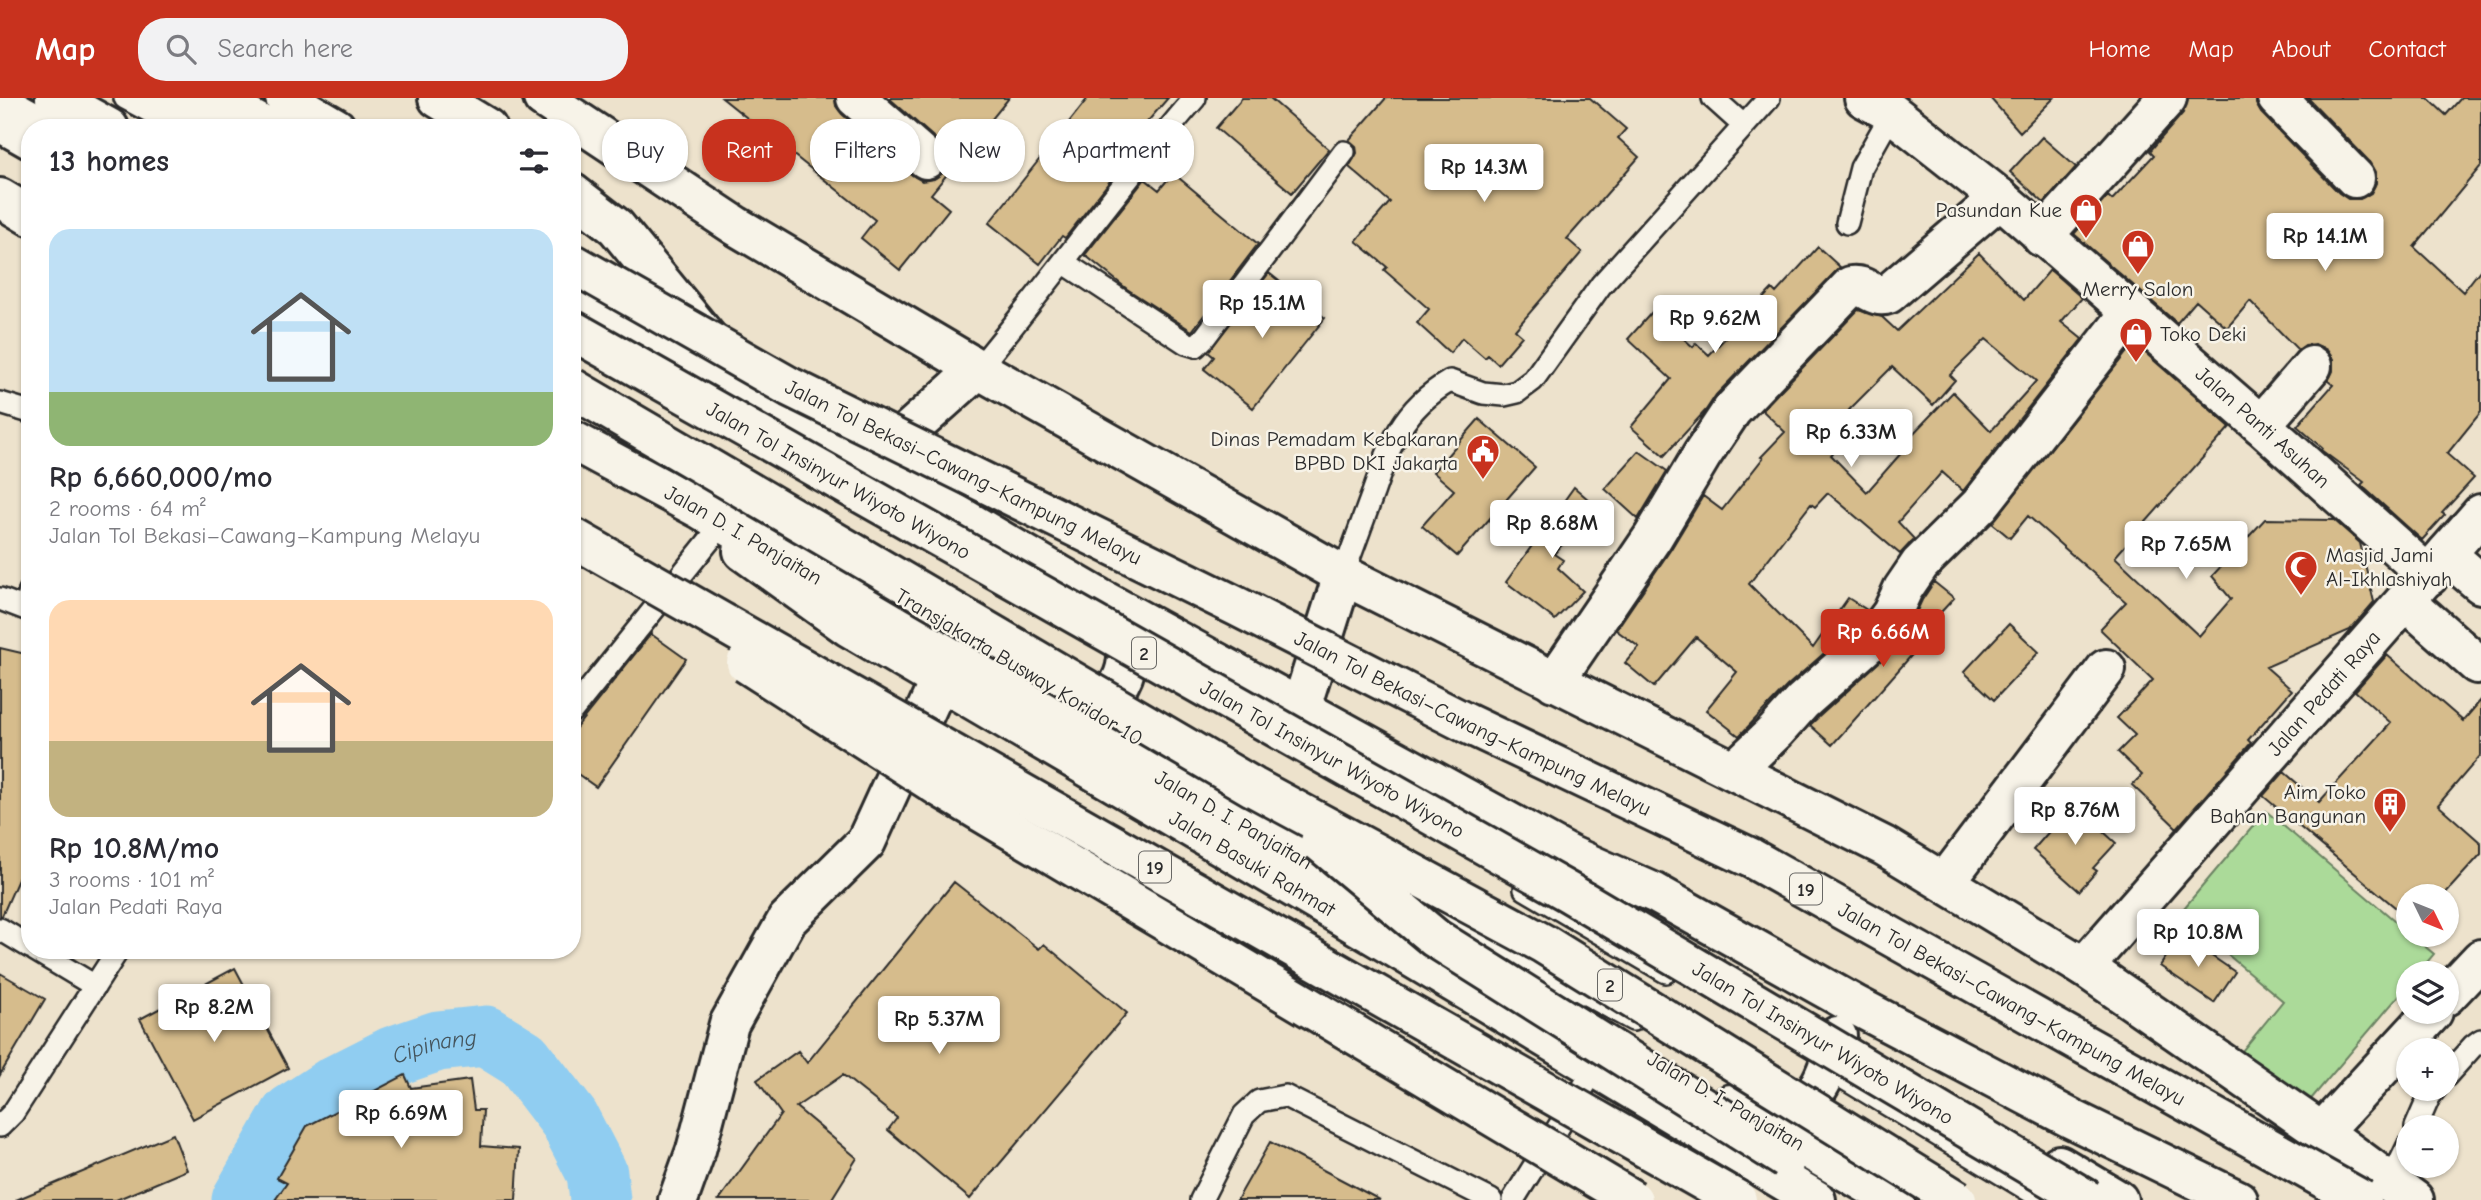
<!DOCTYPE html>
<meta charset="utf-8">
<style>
:root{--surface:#fff;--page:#f2f2f3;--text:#2b2b33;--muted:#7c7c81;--accent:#c8321e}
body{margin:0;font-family:"Comic Neue",sans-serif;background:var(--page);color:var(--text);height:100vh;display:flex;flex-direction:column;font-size:26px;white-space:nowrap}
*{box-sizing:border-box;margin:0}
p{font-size:23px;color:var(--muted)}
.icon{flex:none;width:38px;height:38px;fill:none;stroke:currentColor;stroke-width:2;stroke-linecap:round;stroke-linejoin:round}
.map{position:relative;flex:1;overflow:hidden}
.side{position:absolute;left:21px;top:21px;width:560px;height:840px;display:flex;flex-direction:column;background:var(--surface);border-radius:28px;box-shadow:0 2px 5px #0004}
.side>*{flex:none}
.top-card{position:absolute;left:602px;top:21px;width:665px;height:63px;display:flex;gap:14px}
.needle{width:46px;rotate:133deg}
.buttons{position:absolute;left:2396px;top:786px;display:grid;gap:14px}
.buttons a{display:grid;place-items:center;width:63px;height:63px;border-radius:50%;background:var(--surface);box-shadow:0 2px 5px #0004;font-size:35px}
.price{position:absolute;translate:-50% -60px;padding:0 16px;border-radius:7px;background:#fff;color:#222;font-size:23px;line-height:46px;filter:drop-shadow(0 2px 4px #0008)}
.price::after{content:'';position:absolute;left:50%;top:42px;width:21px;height:16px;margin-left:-10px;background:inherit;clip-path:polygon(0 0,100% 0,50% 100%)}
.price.selected{background:var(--accent);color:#fff}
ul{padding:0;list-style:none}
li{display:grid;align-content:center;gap:14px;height:371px;padding:0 28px}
li span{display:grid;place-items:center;height:217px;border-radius:21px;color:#555}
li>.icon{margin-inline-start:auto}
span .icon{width:126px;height:126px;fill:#fffc;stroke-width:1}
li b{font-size:30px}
h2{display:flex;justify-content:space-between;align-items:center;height:84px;padding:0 28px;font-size:30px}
.tag{padding:0 24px;border-radius:28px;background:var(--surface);box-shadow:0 2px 5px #0004;font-size:24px;line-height:63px}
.tag.selected{background:var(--accent);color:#fff}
header{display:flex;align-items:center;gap:42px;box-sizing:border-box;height:98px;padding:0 35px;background:var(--accent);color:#fff}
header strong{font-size:33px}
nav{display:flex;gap:38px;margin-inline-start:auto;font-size:24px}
.search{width:490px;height:63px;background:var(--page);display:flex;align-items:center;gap:18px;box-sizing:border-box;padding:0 24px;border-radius:28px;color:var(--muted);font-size:26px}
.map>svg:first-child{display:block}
.green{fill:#abda99;stroke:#6b8262;stroke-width:2}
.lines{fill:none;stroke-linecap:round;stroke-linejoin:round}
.river{stroke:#90cdf1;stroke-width:61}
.building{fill:#d6bc8c;stroke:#2b2b2b;stroke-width:2;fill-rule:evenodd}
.lane-casing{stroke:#2b2b2b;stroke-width:26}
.street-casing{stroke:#2b2b2b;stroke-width:44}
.secondary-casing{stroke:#2b2b2b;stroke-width:44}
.highway-casing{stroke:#2b2b2b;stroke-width:44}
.lane{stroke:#f7f3e8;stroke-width:21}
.street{stroke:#f7f3e8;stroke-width:38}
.secondary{stroke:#f7f3e8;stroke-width:38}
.highway{stroke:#f7f3e8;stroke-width:38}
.highway-bridge-casing{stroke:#2b2b2b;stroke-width:44;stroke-linecap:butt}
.highway-bridge{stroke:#f7f3e8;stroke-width:38}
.labels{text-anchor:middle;stroke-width:5;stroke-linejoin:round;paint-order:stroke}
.shield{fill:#f7f3e8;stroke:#686764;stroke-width:2}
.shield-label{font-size:19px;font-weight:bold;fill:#2b2b2b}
.poi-label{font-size:21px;fill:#2b2b2b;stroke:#f7f3e8;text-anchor:end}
.street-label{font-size:21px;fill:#2b2b2b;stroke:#f7f3e8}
.water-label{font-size:23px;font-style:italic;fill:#44545c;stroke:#f7f3e8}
</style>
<header>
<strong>Map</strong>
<div class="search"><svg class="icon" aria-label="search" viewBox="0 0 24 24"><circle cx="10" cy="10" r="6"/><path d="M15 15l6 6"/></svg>Search here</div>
<nav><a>Home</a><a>Map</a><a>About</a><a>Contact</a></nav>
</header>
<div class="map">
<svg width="2481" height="1102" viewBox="0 0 2481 1102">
<rect width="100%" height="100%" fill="#ede2cc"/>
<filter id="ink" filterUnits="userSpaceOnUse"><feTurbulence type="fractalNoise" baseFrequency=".0143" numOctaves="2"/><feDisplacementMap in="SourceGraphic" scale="14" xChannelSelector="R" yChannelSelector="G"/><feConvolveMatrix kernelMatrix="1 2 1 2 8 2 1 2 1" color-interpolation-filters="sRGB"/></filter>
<g filter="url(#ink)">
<!-- green -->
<path class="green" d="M2266 713 2408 834V836L2411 837 2434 856 2418 875H2408V887L2306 1007 2242 953 2283 903 2179 816Z"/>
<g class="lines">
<!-- river -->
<path class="river" id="s1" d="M242 1102 291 1017 335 988 394 958 438 943 486 938 523 961 569 1021 597 1075 600 1102"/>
</g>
<!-- building -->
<path class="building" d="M722 0H835L836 8 842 16 912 77 922 83 934 81 943 75 948 65 946 53 940 45 889 0H1009L931 96 949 111 900 172 861 140 875 122Z
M1088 0H1168L1117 59 1124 65 1065 140 1062 138 1040 166 989 125Z
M1242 0H1270L1329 51 1292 95 1216 30Z
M1386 0H1590L1626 31 1618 40 1639 59 1567 141 1582 154 1515 232 1522 238 1498 266 1488 257 1485 260 1462 240 1450 255 1417 225 1429 211 1384 172 1387 169 1356 143 1390 104 1349 69 1357 55 1356 48 1349 42Z
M1990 0H2054L2020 34Z
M2188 0H2256V6L2261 15 2339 95 2348 101H2360L2371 95 2376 85V74L2371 65 2308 0H2428L2446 17 2461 0H2481V68L2414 149 2463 194 2481 171V314L2447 356 2474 380 2442 415 2445 417 2422 442 2361 387 2364 384 2321 352 2322 350 2297 328 2333 287 2328 283 2333 273V261L2327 252 2315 246 2305 247 2298 252 2250 203 2227 230 2196 203 2177 225 2074 136 2108 98 2112 102 2154 57 2150 53 2183 15Z
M2042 39 2076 69 2044 105 2010 74Z
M1173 75 1258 146 1192 233 1127 191 1085 157 1145 81 1159 92Z
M1818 149 1840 169 1716 297 1706 312 1664 358 1631 329 1671 281 1628 241 1653 213 1693 249 1696 245 1709 257 1772 191 1776 195Z
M1979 155 2024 202 2050 172 2082 200 2061 224 2082 241 1963 393 1942 374 1898 424 1914 441 1900 456 1828 395 1815 409 1811 406 1749 486 1813 550 1848 500 1867 512 1856 527 1787 588 1739 638 1706 612 1737 574 1696 539 1654 589 1625 565 1639 549 1616 532 1671 451 1703 398 1722 412 1763 360 1761 359 1785 334 1762 312 1858 212 1882 219 1897 233ZM1986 241 2036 283 1991 333 1953 294 1907 342 1910 345 1867 394 1831 357 1861 323 1849 312 1892 269 1933 307 1955 282 1950 277Z
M1269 175 1325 220 1253 310 1204 271 1214 259 1208 254Z
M2134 245 2230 329 2115 459 2199 538 2231 501 2212 478 2265 421 2334 422 2360 445 2374 504 2350 532 2266 569 2292 592 2248 642 2251 645 2177 730 2132 687 2142 677 2118 654 2135 637 2117 620 2153 582 2100 531 2126 504 2028 418 2010 440 1992 425Z
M1479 321 1535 369 1457 458 1422 428 1454 392 1433 374Z
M1639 353 1667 373 1638 421 1605 391Z
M1574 389 1596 408 1554 456 1563 462 1558 470 1583 493 1555 522 1506 484Z
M1934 484 1954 500 1929 527 1934 532 1832 647 1810 627 1889 555 1910 528 1922 502Z
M2009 526 2039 554 1994 602 1964 574Z
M651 536 686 561 596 689 572 672V635Z
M0 550 30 557V754L2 818H0Z
M2387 557 2463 623 2481 602V657L2438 707 2481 745V756L2443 798H2408V820L2263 698 2284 674 2319 704 2391 625 2355 593Z
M2073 706 2116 745 2093 770 2097 773 2079 793 2033 752Z
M954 784 1039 851 1044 846 1127 915 970 1101 888 1032 897 1020 843 977 796 1009 857 1060 831 1102H719L781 1016 757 982 798 953 807 965Z
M2181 837 2235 874 2214 905 2160 868Z
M235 870 288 970 193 1021 140 921Z
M0 875 45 901 0 977Z
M405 977 411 990 470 982 474 1012H483L481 1048 519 1051 516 1102H275L287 1085 277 1080 307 1028Z
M173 1036 187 1072 154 1086 116 1102H16Z
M1270 1044 1380 1102H1237Z"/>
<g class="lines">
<defs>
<path id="lane" d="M9 0 63 30
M125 0 179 29
M1713 0 1743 27
M1847 125 1861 70 1892 15
M1063 164 1186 245 1196 248 1205 239 1344 54
M978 271C1052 182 1119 87 1195 0
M0 305 30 314
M1343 477C1353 450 1363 423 1373 395 1390 346 1402 311 1450 283L1483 295 1504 297 1517 294 1533 282 1601 187 1769 0
M0 501 26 511 30 493
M572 613 716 434
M1525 791 1666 874
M1404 795 1633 922
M0 831 30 849
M35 852 95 888
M1832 973 2045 1102
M2446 978 2473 948 2481 942
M0 1028 13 1015 118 852
M2416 1029 2429 999 2436 990
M2391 1083 2408 1048
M1201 1102 1244 1017 1259 1003 1285 998 1491 1102
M1513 1102 1596 969"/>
<g id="street">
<path d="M856 0 926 61"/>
<path id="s2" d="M1864 0 1892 15 2000 100 2261 327 2429 478"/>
<path d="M2277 0 2355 80"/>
<path d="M2042 139 2167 0"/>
<path d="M2261 327 2312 268"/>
<path d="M2446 456 2481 486"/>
<path d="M2406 503 2477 566"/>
<path d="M1554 584 1653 439 1702 357 1732 312 1851 188C1866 185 1873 202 1888 196L2000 100"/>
<path d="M1735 672 1776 633 1802 604 1872 542 1892 515 1903 491 1920 466 1980 407 2130 215"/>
<path d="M1946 783 2106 571"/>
<path d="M2446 898 2481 861"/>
<path d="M2322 1034 2433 914"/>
<path d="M678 1102 696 1052 729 926 787 822 866 744 940 582"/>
</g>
<g id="secondary">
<path d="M543 0 736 128 978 271 1343 477 1884 748 2084 869 2322 1034 2414 1102"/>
<path id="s3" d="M743 453 849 529 1391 847 1816 1102"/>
<path id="s4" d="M2084 869 2481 416"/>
</g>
<g id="highway">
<path d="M55 0 109 30"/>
<path d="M164 0 217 30"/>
<path d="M213 0 267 30"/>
<path d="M285 0 336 30"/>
<path d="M438 0 487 30"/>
<path d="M0 24 30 41"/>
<path d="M572 95 616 129 708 241"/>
<path d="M0 100 30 118"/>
<path d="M572 198 756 299 1099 500 1569 757 1655 795 1855 907 2072 1021 2238 1102"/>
<path id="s5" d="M572 342 702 412 1039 610 1372 801"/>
<path d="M874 364 978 271"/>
<path d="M1301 609 1343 477"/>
<path d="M1075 615C1126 602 1139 561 1116 516"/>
<path d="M1731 1006 1895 1102"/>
<path d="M1779 1026C1818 1000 1826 982 1837 938"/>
<path d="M2059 1067 2118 1102"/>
</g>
</defs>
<!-- lane casing -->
<use href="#lane" class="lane-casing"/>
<!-- street casing -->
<use href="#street" class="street-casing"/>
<!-- secondary casing -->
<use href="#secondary" class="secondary-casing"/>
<!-- highway casing -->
<use href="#highway" class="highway-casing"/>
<!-- lane -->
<use href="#lane" class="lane"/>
<!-- street -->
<use href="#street" class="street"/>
<!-- secondary -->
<use href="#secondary" class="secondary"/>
<!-- highway -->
<use href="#highway" class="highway"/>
<defs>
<g id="highway-bridge">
<path id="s6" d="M572 165 790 289 1236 508 1466 625 1751 760 2362 1102"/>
<path id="s7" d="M572 232 1568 794 2088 1102"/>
<path d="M572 290 1253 689 1544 846 1957 1102"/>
<path d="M572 439 1737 1102"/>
<path d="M746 565 941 690 1633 1102"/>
<path d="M1320 744 1435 840 1786 1061"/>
</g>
</defs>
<!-- highway-bridge casing -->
<use href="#highway-bridge" class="highway-bridge-casing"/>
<!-- highway-bridge -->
<use href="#highway-bridge" class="highway-bridge"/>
</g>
</g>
<!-- icons -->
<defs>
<symbol id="shop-pin" viewBox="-11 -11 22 30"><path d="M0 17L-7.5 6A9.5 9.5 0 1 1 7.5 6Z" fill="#c8321e" stroke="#f7f3e8"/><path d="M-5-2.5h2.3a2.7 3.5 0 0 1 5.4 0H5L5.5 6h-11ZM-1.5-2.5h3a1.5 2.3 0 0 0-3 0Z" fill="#fff"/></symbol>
<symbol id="civic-pin" viewBox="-11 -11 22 30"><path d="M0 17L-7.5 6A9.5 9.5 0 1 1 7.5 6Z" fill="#c8321e" stroke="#f7f3e8"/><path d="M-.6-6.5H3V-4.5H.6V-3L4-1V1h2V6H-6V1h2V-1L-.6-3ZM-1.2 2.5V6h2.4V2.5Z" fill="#fff"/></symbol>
<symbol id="mosque-pin" viewBox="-11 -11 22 30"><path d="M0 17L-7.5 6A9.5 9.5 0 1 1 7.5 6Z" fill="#c8321e" stroke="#f7f3e8"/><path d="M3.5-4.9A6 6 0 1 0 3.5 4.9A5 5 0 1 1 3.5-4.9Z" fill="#fff"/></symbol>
<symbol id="building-pin" viewBox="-11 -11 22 30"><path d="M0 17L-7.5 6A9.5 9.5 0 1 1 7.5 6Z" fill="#c8321e" stroke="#f7f3e8"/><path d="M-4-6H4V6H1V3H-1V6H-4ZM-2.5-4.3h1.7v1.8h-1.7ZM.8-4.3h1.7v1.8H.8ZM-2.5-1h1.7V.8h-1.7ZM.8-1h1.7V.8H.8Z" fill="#fff"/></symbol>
</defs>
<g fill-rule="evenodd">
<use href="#shop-pin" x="2067" y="93" width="38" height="52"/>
<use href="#shop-pin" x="2119" y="129" width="38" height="52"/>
<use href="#shop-pin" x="2117" y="217" width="38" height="52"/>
<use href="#civic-pin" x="1464" y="334" width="38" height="52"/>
<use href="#mosque-pin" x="2282" y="450" width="38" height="52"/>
<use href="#building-pin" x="2371" y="687" width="38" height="52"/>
</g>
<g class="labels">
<!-- shield labels -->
<g class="shield">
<rect x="1132" y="539.5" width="24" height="31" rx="5"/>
<rect x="1139" y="753.5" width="32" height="31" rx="5"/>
<rect x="1790" y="775.5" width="32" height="31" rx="5"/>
<rect x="1598" y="871.5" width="24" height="31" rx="5"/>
</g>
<g class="shield-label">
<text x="1144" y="562">2</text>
<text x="1155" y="776">19</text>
<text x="1806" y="798">19</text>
<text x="1610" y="894">2</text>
</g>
<!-- poi labels -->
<g class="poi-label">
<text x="2062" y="119">Pasundan Kue</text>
<text x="2138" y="198" text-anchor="middle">Merry Salon</text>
<text x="2160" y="243" text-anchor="start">Toko Deki</text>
<text x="1458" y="348">Dinas Pemadam Kebakaran<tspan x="1458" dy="24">BPBD DKI Jakarta</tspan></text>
<text x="2326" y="464" text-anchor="start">Masjid Jami<tspan x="2326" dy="24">Al-Ikhlashiyah</tspan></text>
<text x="2366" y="701">Aim Toko<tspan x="2366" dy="24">Bahan Bangunan</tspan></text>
</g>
<!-- street labels -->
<g class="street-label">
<text dy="7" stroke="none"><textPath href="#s2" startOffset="518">Jalan Panti Asuhan</textPath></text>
<text dy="7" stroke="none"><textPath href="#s6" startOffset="444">Jalan Tol Bekasi–Cawang–Kampung Melayu</textPath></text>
<text dy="7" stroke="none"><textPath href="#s7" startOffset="306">Jalan Tol Insinyur Wiyoto Wiyono</textPath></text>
<text dy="7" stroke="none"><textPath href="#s5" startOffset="196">Jalan D. I. Panjaitan</textPath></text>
<text transform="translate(1019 569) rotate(31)" y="7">Transjakarta Busway Koridor 10</text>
<text dy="7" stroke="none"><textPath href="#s4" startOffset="364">Jalan Pedati Raya</textPath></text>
<text dy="7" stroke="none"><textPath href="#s6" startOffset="1012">Jalan Tol Bekasi–Cawang–Kampung Melayu</textPath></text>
<text dy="7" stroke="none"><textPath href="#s7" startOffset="873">Jalan Tol Insinyur Wiyoto Wiyono</textPath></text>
<text dy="7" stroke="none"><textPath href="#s5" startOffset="763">Jalan D. I. Panjaitan</textPath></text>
<text dy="7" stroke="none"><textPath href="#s3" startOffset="598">Jalan Basuki Rahmat</textPath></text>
<text dy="7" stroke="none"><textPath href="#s6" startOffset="1620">Jalan Tol Bekasi–Cawang–Kampung Melayu</textPath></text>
<text dy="7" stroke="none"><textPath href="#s7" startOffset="1440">Jalan Tol Insinyur Wiyoto Wiyono</textPath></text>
<text transform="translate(1726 1003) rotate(30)" y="7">Jalan D. I. Panjaitan</text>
</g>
<!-- water labels -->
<g class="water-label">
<text dy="8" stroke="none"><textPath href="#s1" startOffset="259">Cipinang</textPath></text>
</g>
</g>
</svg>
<div class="buttons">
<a><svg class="needle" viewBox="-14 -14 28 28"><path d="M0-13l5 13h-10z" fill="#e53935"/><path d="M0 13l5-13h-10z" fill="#7c7c81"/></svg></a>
<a><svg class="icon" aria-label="layers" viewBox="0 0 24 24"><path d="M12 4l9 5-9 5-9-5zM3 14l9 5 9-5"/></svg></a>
<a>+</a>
<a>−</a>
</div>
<b class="price" style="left:1484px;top:106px">Rp 14.3M</b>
<b class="price" style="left:2325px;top:175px">Rp 14.1M</b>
<b class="price" style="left:1262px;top:242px">Rp 15.1M</b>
<b class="price" style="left:1715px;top:257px">Rp 9.62M</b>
<b class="price" style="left:1851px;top:371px">Rp 6.33M</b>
<b class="price" style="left:1552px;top:462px">Rp 8.68M</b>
<b class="price" style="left:2186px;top:483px">Rp 7.65M</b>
<b class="price selected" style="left:1883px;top:571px">Rp 6.66M</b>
<b class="price" style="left:2075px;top:749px">Rp 8.76M</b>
<b class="price" style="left:2198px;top:871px">Rp 10.8M</b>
<b class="price" style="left:214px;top:946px">Rp 8.2M</b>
<b class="price" style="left:939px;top:958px">Rp 5.37M</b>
<b class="price" style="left:401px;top:1052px">Rp 6.69M</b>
<div class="top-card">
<a class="tag">Buy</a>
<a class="tag selected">Rent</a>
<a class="tag">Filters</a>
<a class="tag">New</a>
<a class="tag">Apartment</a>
</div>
<section class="side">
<h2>13 homes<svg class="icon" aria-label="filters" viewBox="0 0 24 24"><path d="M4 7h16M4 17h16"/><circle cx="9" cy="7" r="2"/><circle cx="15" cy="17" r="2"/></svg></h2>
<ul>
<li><span style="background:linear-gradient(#bfe0f5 75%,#8fb573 0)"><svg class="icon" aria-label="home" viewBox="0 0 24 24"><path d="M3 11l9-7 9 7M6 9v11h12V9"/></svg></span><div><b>Rp 6,660,000/mo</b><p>2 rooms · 64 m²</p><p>Jalan Tol Bekasi–Cawang–Kampung Melayu</p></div></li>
<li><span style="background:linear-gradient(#ffd9b3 65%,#c2b280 0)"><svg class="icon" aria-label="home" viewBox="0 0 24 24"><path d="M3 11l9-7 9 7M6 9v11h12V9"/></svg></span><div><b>Rp 10.8M/mo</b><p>3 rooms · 101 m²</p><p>Jalan Pedati Raya</p></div></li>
</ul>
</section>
</div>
